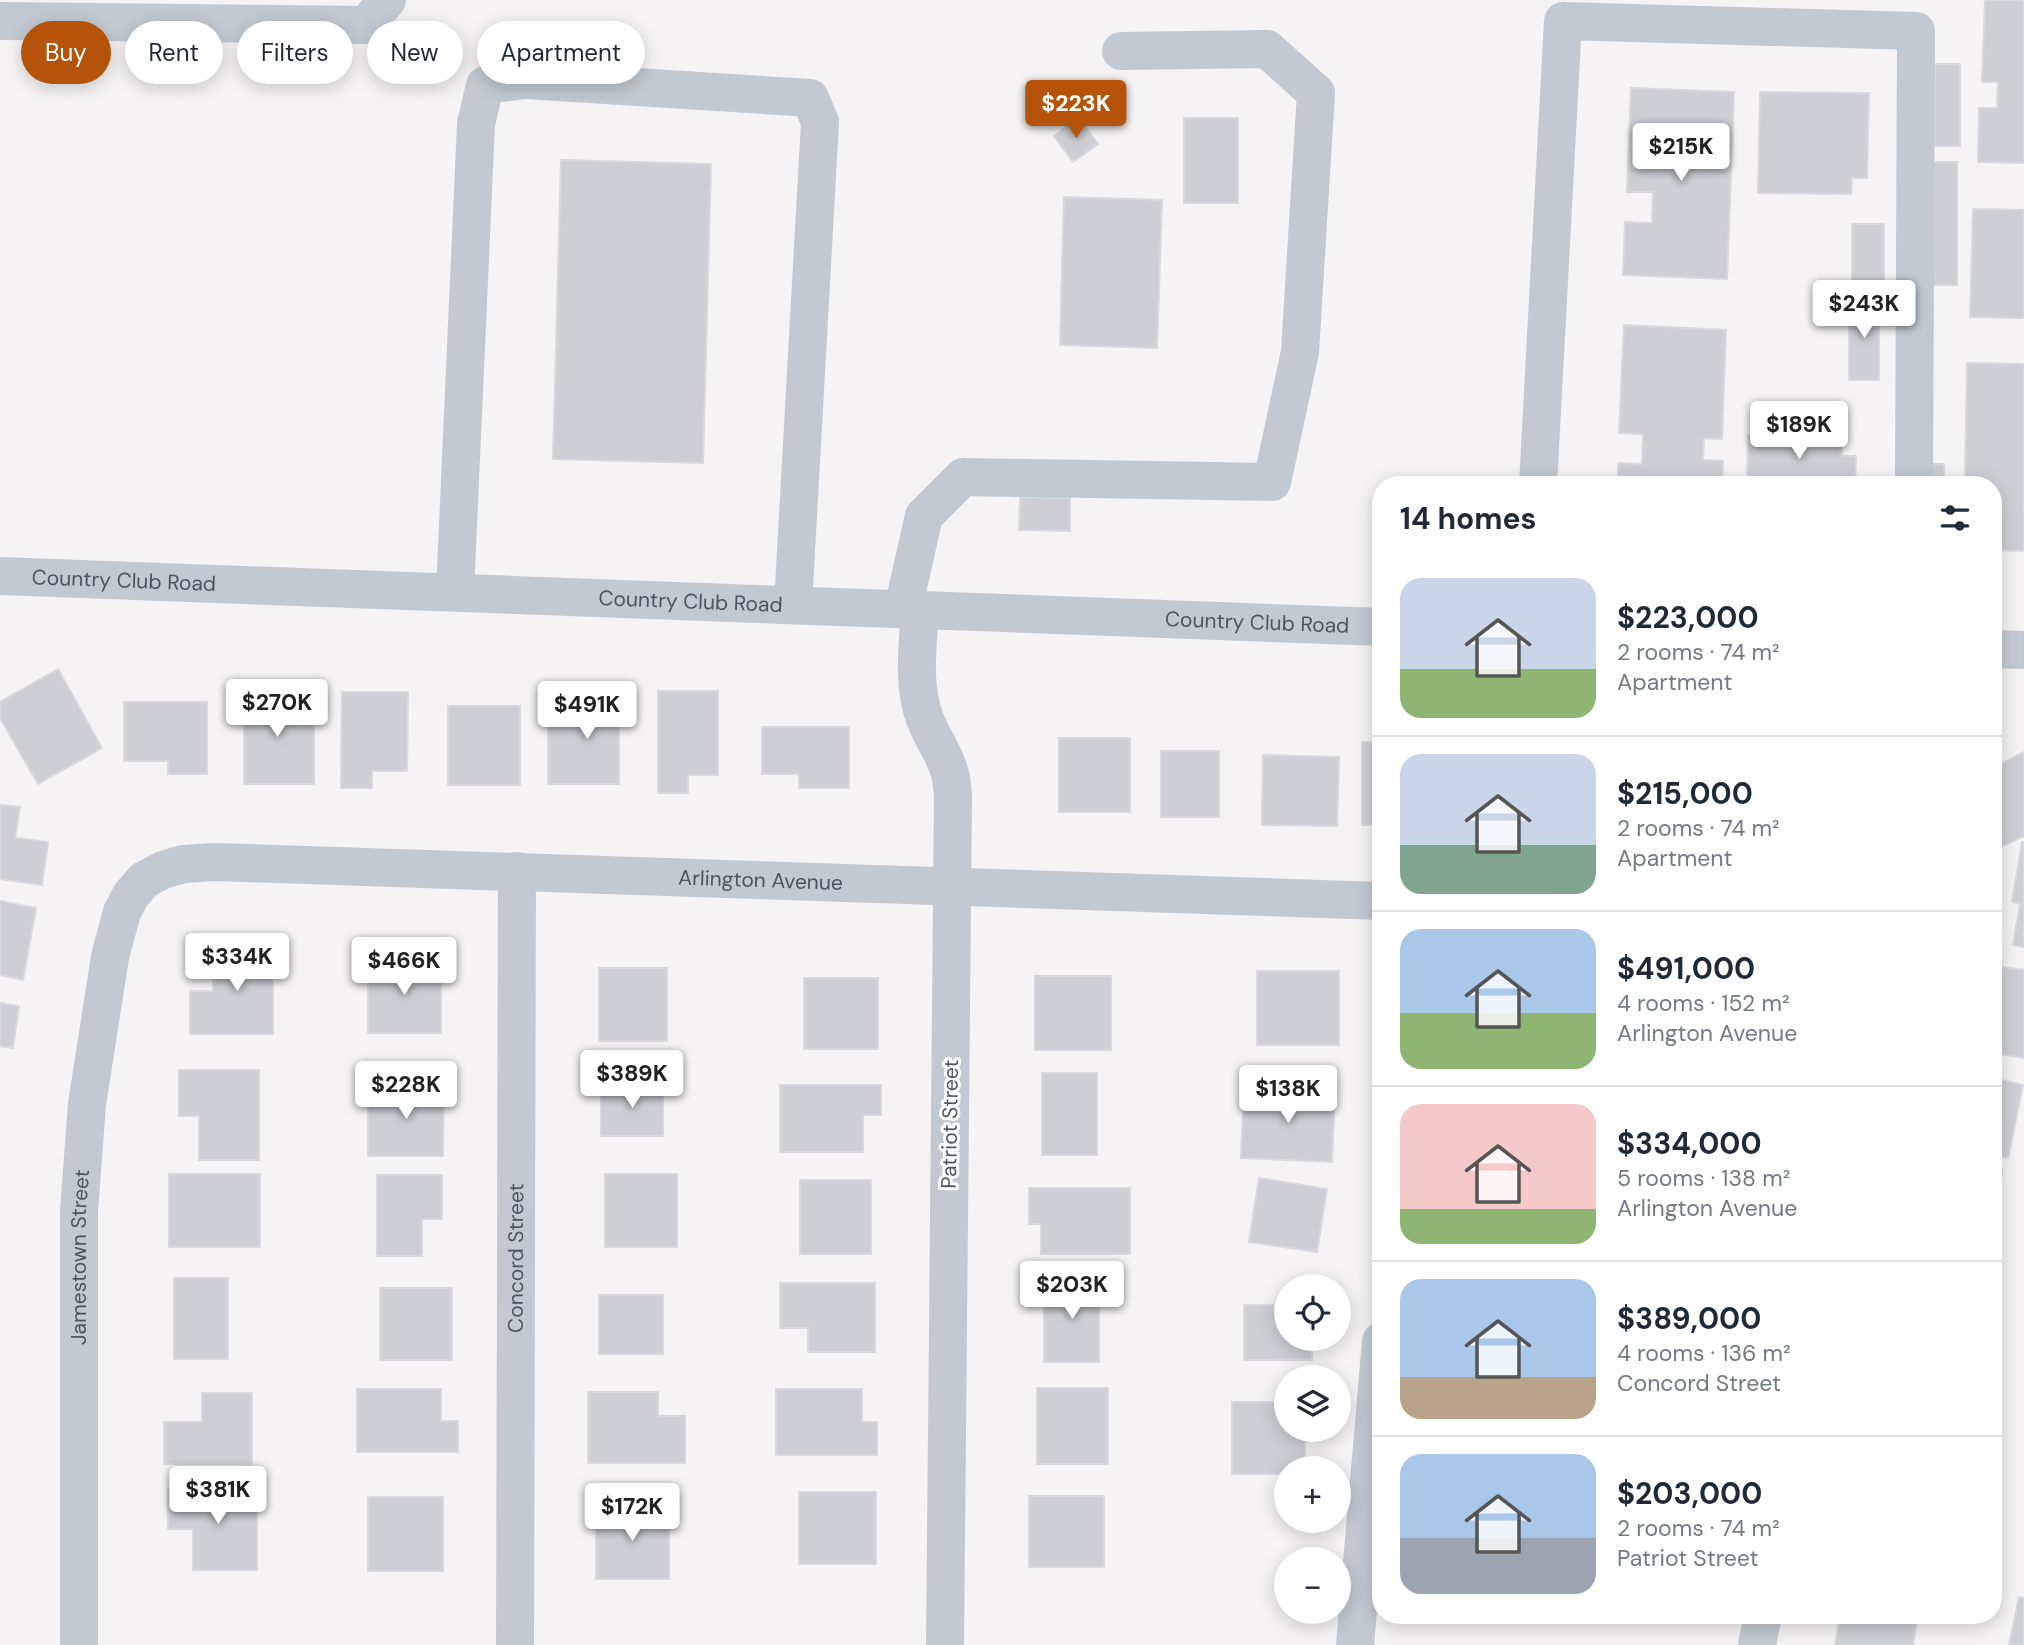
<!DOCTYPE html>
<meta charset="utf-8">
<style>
:root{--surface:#fff;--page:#f2f2f3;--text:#1f2937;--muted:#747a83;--line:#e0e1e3;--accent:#b45309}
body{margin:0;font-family:"DM Sans",sans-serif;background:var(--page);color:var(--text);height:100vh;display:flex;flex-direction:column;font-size:26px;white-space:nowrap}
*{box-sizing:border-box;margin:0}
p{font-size:23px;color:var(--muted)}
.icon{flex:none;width:38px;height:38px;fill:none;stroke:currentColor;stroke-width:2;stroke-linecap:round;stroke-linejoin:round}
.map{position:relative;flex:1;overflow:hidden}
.panel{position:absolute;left:1372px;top:476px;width:630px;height:1148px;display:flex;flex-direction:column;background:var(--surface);border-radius:28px;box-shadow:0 4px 18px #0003}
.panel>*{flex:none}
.banner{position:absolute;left:21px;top:21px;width:665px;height:63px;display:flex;gap:14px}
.controls{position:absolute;left:1274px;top:1274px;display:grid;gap:14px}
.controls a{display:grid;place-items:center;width:77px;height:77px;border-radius:50%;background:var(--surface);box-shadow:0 4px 18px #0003;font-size:35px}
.price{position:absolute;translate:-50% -60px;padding:0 16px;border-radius:7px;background:#fff;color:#222;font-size:23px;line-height:46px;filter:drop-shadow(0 2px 4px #0008)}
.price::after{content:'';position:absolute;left:50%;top:42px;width:21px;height:16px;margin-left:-10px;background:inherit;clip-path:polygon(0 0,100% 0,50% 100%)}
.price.selected{background:var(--accent);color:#fff}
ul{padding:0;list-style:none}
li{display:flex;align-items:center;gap:21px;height:175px;padding:0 28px}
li+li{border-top:2px solid var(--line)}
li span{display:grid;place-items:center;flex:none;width:196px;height:140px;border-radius:21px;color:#555}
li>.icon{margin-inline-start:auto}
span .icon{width:84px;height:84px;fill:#fffc;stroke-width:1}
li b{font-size:30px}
h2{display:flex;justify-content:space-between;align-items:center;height:84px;padding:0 28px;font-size:30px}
.chip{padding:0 24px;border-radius:32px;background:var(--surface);box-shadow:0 4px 18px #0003;font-size:24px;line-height:63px}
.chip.selected{background:var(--accent);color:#fff}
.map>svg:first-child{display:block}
.building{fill:#cdcfd5;stroke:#d7d9de;stroke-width:2}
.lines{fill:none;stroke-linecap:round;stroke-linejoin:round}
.minor{stroke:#c1cad2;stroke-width:38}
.labels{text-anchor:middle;stroke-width:6;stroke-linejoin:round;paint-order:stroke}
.street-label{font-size:21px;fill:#4a5661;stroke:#fff}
</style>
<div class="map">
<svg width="2024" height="1645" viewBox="0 0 2024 1645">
<rect width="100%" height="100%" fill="#f5f3f3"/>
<!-- building -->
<path class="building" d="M1985 0H2024V163L1978 162 1979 108H1997L1998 82H1982Z
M1935 64H1960V146H1935Z
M1631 88 1734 92 1727 279 1623 275 1625 222 1652 223 1653 192H1627Z
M1760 92 1869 93 1867 178H1852L1851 194 1758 193Z
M1079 118 1098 144 1073 162 1054 136Z
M1184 118H1238V203H1184Z
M561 160 711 164 703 463 553 459Z
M1929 162H1957V285H1929Z
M1064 197 1162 200 1157 348 1060 345Z
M1973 209 2024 210V318L1970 317Z
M1852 224H1884V287H1852Z
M1849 300H1879V380H1849Z
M1624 325 1726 330 1722 439 1704 438 1703 460 1723 461 1722 485H1618V463L1642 464 1643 434 1619 433Z
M1967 363 2024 364V551L1993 550V485H1965Z
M1748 435 1842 436V456H1856L1855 485H1747Z
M1916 464H1944V485H1916Z
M1020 497 1070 498V531L1019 530Z
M58 669 102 748 38 784 0 718V702Z
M244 687H291V713H314V784H244Z
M574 689H619V784H548V721H574Z
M658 691H718V775H688V793H658Z
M342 692H408L407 771H372V788H341Z
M124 702H207V774H168V761H124Z
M448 706H520V785H448Z
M762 727H849V788H799V774H762Z
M1059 738H1130V812H1059Z
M1362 742H1381V825H1362Z
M1161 751H1219V817H1161Z
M2024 752V836L1993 851V768Z
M1263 755 1339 757 1337 826 1262 825Z
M0 805 20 807 15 838 48 842 42 885 0 879Z
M2022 842H2024V947L2013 945 2020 904 2012 902Z
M0 901 36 908 23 980 0 975Z
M213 945H273V1034H190V991H213Z
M368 961H441V1033H368Z
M1993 966 2024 970V1058L1993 1053Z
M599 968H667V1041H599Z
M1257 971H1339V1045H1257Z
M1035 976H1111V1050H1035Z
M804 978H878V1049H804Z
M0 1003 19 1006 13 1048 0 1046Z
M179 1070H259V1160H199V1116H179Z
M1042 1073H1097V1155H1042Z
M1993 1078 2023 1085 2008 1158 1993 1155Z
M601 1085H663V1136H601Z
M780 1085H881V1115H863V1152H780Z
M368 1086H444L443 1156H368Z
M1244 1088 1335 1092 1332 1162 1241 1158Z
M1993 1169 2002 1170 1993 1245Z
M169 1174H260V1247H169Z
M605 1174H677V1247H605Z
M377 1175H442V1219H422V1256H377Z
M1259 1178 1327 1189 1317 1252 1249 1242Z
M800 1180H871V1254H800Z
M1029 1188H1130V1254H1041V1224H1029Z
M174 1278H228V1359H174Z
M1044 1280H1099V1362H1044Z
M780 1283H875V1352H808V1328H780Z
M380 1288H452V1360H380Z
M599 1295H663V1354H599Z
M1244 1305H1286V1339H1312V1360H1244Z
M1037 1388H1108V1464H1037Z
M357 1389H441V1421H458V1452H357Z
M776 1389H862V1422H877V1455H776Z
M588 1392H658V1416H685V1463H588Z
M202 1393H252V1464H164V1422H202Z
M1232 1402H1286V1430H1305V1468H1286V1474H1232Z
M168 1488H257V1570H193V1529H168Z
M799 1492H876V1564H799Z
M1029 1496H1104V1567H1029Z
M368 1497H443V1571H368Z
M596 1506H669V1579H596Z
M2019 1597 2024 1598V1645H2009Z
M1840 1615H1918L1913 1645H1835Z"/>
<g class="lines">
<!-- minor -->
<g class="minor">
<path d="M0 21 366 25 387 0"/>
<path d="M1538 485 1563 21 1916 31 1914 485"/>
<path id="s1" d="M0 576 1381 627"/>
<path d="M455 592 476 124 485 85 526 80 810 98 820 122 793 605"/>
<path d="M903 609 924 516 963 477 1272 482 1300 352 1316 93 1267 49 1121 51"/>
<path d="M920 609C918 644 912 685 925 719 932 738 945 754 950 774 952 781 952 788 953 796L945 1645"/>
<path d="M1993 649 2024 650"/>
<path id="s2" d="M79 1645V1211L87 1104 110 957 122 912 131 895 144 880 163 870 183 864 215 862 1381 901"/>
<path id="s3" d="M515 1645 517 871"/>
<path d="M1355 1645 1381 1341"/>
<path d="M1757 1645 1763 1615"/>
</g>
</g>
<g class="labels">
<!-- street labels -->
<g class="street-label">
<text dy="7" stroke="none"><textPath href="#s1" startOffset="124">Country Club Road</textPath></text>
<text dy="7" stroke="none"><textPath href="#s1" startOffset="691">Country Club Road</textPath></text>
<text dy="7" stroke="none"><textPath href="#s1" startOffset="1258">Country Club Road</textPath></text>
<text dy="7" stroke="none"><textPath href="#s2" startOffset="1396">Arlington Avenue</textPath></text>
<text transform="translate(950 1124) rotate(-89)" y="7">Patriot Street</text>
<text dy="7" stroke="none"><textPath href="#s2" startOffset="388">Jamestown Street</textPath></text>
<text dy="7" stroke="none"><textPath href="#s3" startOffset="387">Concord Street</textPath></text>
</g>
</g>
</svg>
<div class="controls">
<a><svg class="icon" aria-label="locate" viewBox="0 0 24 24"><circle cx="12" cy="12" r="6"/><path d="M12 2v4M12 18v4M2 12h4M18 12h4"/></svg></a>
<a><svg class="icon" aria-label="layers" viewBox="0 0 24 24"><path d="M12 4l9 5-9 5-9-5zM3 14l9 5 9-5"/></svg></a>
<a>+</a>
<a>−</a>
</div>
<b class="price selected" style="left:1076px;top:140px">$223K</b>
<b class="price" style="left:1681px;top:183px">$215K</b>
<b class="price" style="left:1864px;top:340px">$243K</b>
<b class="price" style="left:1799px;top:461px">$189K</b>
<b class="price" style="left:277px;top:739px">$270K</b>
<b class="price" style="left:587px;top:741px">$491K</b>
<b class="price" style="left:237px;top:993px">$334K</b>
<b class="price" style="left:404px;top:997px">$466K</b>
<b class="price" style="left:632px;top:1110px">$389K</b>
<b class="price" style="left:406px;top:1121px">$228K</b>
<b class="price" style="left:1288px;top:1125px">$138K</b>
<b class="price" style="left:1072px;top:1321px">$203K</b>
<b class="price" style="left:218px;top:1526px">$381K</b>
<b class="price" style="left:632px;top:1543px">$172K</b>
<div class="banner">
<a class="chip selected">Buy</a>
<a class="chip">Rent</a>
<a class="chip">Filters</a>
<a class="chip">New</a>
<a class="chip">Apartment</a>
</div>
<section class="panel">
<h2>14 homes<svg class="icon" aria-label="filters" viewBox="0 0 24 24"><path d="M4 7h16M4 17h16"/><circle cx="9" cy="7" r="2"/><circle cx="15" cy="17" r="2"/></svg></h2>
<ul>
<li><span style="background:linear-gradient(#c9d6e8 65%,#8fb573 0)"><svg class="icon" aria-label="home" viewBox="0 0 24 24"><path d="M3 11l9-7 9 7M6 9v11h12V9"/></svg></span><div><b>$223,000</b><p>2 rooms · 74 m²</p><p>Apartment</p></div></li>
<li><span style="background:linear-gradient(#c9d6e8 65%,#7fa58c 0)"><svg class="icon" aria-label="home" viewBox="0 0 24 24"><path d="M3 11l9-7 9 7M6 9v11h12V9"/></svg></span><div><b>$215,000</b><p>2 rooms · 74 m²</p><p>Apartment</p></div></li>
<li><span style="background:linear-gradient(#a9c7e8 60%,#8fb573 0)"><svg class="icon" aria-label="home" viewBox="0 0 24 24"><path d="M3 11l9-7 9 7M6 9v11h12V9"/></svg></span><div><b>$491,000</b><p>4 rooms · 152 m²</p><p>Arlington Avenue</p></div></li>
<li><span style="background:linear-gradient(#f6c9c9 75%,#8fb573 0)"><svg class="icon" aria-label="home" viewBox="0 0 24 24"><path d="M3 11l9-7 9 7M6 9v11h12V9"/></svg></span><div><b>$334,000</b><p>5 rooms · 138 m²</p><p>Arlington Avenue</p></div></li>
<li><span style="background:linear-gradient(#a9c7e8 70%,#b9a48a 0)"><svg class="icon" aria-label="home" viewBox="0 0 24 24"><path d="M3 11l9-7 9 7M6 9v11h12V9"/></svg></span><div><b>$389,000</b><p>4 rooms · 136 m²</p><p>Concord Street</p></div></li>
<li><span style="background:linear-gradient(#a9c7e8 60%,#9aa5b1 0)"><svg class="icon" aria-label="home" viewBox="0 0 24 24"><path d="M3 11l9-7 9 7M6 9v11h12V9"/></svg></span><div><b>$203,000</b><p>2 rooms · 74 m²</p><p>Patriot Street</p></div></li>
</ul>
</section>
</div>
